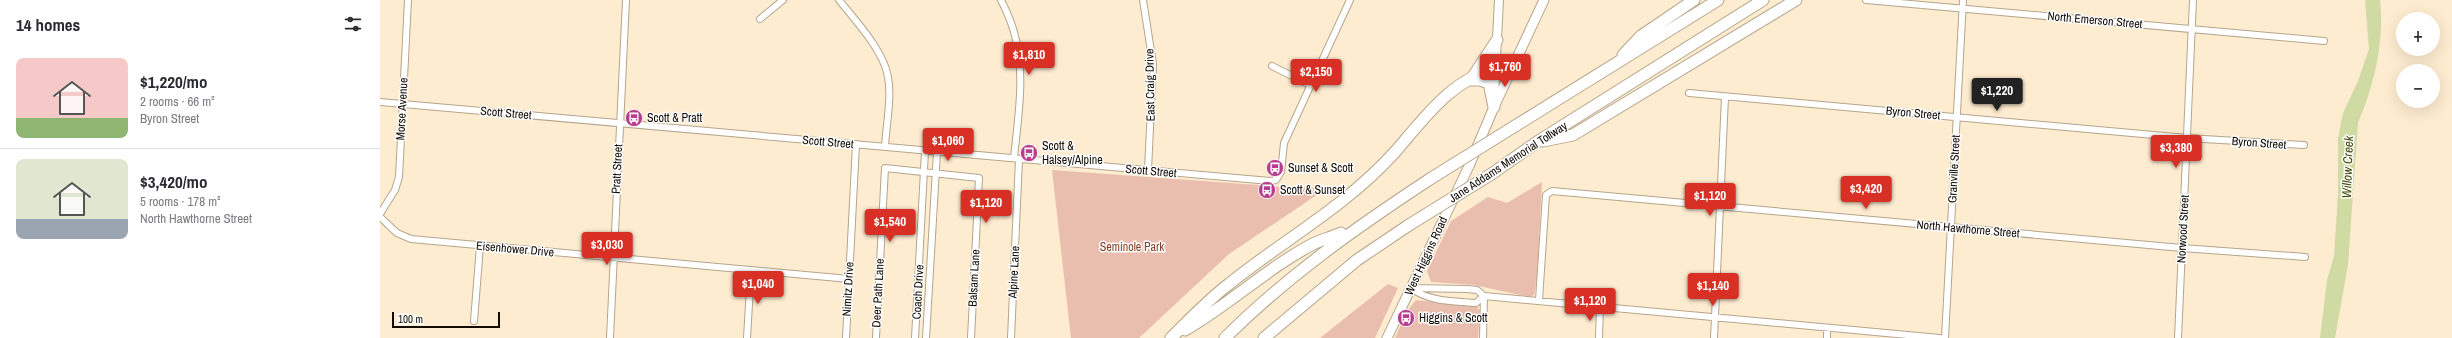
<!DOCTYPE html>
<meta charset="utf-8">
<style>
:root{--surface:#fff;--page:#f7f7f7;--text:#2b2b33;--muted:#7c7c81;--line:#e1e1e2;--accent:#d93025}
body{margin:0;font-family:"Archivo Narrow",sans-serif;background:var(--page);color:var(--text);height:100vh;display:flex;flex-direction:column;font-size:15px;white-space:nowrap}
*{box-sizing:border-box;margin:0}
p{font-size:13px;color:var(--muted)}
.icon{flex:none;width:22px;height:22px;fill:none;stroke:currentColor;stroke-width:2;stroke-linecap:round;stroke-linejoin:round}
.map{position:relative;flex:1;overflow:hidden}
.drawer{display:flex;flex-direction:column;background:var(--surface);width:380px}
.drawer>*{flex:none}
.tools{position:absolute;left:2016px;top:12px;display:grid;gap:8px}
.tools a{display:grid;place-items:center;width:44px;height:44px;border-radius:50%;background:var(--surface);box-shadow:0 4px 16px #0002;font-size:20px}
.scale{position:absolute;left:12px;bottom:10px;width:108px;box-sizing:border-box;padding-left:4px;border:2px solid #110b04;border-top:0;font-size:11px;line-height:14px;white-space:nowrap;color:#110b04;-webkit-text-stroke:3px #fff;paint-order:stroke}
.price{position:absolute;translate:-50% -34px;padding:0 9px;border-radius:4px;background:var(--accent);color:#fff;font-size:13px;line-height:26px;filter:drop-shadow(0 1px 2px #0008)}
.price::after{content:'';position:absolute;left:50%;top:24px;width:12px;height:9px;margin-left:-6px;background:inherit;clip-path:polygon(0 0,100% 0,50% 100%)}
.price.current{background:#222;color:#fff}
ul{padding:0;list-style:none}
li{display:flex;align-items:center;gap:12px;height:100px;padding:0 16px}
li+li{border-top:1px solid var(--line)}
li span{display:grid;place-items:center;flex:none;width:112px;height:80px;border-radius:8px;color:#555}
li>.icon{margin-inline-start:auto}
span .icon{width:48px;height:48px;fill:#fffc;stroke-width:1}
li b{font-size:17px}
h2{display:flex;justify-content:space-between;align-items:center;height:48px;padding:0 16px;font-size:17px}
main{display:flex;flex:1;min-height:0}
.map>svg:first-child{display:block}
.green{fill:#eabeae}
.water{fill:#d0dba4}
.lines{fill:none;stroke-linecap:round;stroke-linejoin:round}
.minor-casing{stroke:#b5a58b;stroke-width:8}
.secondary-casing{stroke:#b5a58b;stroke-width:10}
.primary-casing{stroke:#b5a58b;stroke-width:11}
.motorway-casing{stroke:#b5a58b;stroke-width:13}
.minor{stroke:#fff;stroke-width:6}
.secondary{stroke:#fff;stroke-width:8}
.primary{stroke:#fff;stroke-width:9}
.motorway{stroke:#fff;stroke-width:11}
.motorway-bridge-casing{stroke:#b5a58b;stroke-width:13;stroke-linecap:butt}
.motorway-bridge{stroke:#fff;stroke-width:11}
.labels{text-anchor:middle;stroke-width:3;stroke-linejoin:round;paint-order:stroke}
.street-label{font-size:12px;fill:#110b04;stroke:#fff}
.poi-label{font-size:12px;fill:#110b04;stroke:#fff;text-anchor:start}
.park-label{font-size:12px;fill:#833e23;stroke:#fff}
.water-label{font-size:13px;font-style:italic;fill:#3f4707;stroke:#fff}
</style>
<main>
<section class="drawer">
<h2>14 homes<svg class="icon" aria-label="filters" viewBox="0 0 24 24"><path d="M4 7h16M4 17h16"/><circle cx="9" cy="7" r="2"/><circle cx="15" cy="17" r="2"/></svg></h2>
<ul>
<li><span style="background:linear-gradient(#f6c9c9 75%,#8fb573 0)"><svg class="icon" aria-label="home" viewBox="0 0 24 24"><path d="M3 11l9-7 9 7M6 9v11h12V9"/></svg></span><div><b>$1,220/mo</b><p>2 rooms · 66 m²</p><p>Byron Street</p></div></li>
<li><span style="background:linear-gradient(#dfe7d0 75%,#9aa5b1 0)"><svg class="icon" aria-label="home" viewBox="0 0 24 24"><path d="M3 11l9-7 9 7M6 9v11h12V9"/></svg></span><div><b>$3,420/mo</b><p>5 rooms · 178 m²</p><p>North Hawthorne Street</p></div></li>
</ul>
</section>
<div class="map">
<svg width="2072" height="338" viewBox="0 0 2072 338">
<rect width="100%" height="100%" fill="#feecd0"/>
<!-- green -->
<path class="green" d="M672 170 905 187 947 188 849 254 759 338H691Z
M1162 182 1157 279 1154 295 1150 297 1094 285 1051 282 1047 271 1071 221 1108 197 1127 203Z
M1008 284 1018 288 995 338H940Z
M1036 300 1097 307 1100 311 1098 338H1015L1027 311Z"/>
<!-- water -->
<path class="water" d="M1985 0H2000C2005 41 1994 85 1978 123L1968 265 1955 338H1940L1947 280 1954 256 1958 194V138L1963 113 1978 81 1989 49Z"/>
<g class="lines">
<defs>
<path id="minor" d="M459 0C475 20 504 51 508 77 512 99 506 125 505 147
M621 0C626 10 631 21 634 32 646 73 638 117 634 158
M763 0 773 64 768 170
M1486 0 1944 41
M380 19 403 0
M892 66 930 85
M1309 93 1807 138 1924 145
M0 102 890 181 896 180 901 172 904 143 970 0
M0 214 15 190 19 177 28 0
M0 217 17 233 31 239 469 279
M1031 288 1087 289 1097 290 1104 296 1560 338
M1031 288C1049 302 1073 301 1096 303L1104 296
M1159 300 1166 195 1172 191 1802 248 1925 257
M94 321 100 246
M230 338 246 0
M367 338 371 270
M466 338 476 144
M496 338 505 168 599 178 591 338
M535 338 545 151
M546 338 557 152
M631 338 639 159
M1103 338 1104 296
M1219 338 1220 306
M1334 338 1345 97
M1447 338V328
M1565 338 1583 0
M1798 338 1813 0"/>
<path id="secondary" d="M1114 96 1119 0"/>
<path id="primary" d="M1007 338 1089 166 1114 107 1164 0"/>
<path id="motorway" d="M1243 55 1261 36 1314 0
M1092 78 1117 40
M1090 80H1100L1109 83 1114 107
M1135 126 1338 0
M1163 141 1193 135 1416 0
M1113 173 1157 142 1383 0
M805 330C849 305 887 268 933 244 941 240 952 237 961 233
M791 338C810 319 828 300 849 284 906 238 964 208 1015 152 1043 120 1072 78 1116 69
M845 338C907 276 977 227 1050 179
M884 338 977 260 1029 225"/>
</defs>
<!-- minor casing -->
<use href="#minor" class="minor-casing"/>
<!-- secondary casing -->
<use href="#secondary" class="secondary-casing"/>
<!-- primary casing -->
<use href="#primary" class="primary-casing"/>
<!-- motorway casing -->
<use href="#motorway" class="motorway-casing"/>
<!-- minor -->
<use href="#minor" class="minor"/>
<!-- secondary -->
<use href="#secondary" class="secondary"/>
<!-- primary -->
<use href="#primary" class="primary"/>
<!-- motorway -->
<use href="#motorway" class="motorway"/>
<defs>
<path id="motorway-bridge" d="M1050 179 1135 126
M1029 225 1113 173"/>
</defs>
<!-- motorway-bridge casing -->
<use href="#motorway-bridge" class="motorway-bridge-casing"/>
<!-- motorway-bridge -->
<use href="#motorway-bridge" class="motorway-bridge"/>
</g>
<!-- icons -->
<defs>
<symbol id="bus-disc" viewBox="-11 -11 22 22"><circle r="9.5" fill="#b83d8f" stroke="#fff"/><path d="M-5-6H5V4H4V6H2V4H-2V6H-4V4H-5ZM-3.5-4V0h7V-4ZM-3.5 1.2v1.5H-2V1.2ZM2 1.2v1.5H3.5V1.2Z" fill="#fff"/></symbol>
</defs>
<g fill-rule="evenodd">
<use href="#bus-disc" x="244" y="108" width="20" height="20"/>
<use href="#bus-disc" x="639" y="143" width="20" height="20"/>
<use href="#bus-disc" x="885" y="158" width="20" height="20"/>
<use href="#bus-disc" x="877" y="180" width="20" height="20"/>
<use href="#bus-disc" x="1016" y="308" width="20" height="20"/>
</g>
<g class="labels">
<!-- street labels -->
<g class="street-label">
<text transform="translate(1715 20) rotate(5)" y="4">North Emerson Street</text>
<text transform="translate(770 85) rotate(-91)" y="4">East Craig Drive</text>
<text transform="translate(22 109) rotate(-87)" y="4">Morse Avenue</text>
<text transform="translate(126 113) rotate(5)" y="4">Scott Street</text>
<text transform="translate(1533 113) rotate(5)" y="4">Byron Street</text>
<text transform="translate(448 142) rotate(5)" y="4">Scott Street</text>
<text transform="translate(1879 143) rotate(4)" y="4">Byron Street</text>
<text transform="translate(1128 162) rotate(-33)" y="4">Jane Addams Memorial Tollway</text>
<text transform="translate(237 169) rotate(-87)" y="4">Pratt Street</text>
<text transform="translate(1574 169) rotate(-87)" y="4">Granville Street</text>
<text transform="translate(771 171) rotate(5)" y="4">Scott Street</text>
<text transform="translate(1588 229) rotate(5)" y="4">North Hawthorne Street</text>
<text transform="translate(1803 229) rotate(-87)" y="4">Norwood Street</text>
<text transform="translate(135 249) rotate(5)" y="4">Eisenhower Drive</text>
<text transform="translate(1046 256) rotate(-65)" y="4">West Higgins Road</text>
<text transform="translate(634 272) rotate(-87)" y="4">Alpine Lane</text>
<text transform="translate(594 278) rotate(-87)" y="4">Balsam Lane</text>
<text transform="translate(468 289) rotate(-87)" y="4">Nimitz Drive</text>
<text transform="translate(538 292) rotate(-87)" y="4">Coach Drive</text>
<text transform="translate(498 293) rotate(-87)" y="4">Deer Path Lane</text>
</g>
<!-- poi labels -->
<g class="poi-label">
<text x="267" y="122">Scott &amp; Pratt</text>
<text x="662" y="150">Scott &amp;<tspan x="662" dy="14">Halsey/Alpine</tspan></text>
<text x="908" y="172">Sunset &amp; Scott</text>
<text x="900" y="194">Scott &amp; Sunset</text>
<text x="1039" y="322">Higgins &amp; Scott</text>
</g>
<!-- park labels -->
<g class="park-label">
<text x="752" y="251">Seminole Park</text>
</g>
<!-- water labels -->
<g class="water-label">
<text transform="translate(1967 167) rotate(-88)" y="5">Willow Creek</text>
</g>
</g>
</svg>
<div class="tools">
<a>+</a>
<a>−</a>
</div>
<div class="scale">100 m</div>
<b class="price" style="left:649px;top:76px">$1,810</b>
<b class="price" style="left:1125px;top:88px">$1,760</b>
<b class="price" style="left:936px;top:93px">$2,150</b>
<b class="price current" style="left:1617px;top:112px">$1,220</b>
<b class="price" style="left:568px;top:162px">$1,060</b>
<b class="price" style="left:1796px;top:169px">$3,380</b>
<b class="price" style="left:1486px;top:210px">$3,420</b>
<b class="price" style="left:1330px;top:217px">$1,120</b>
<b class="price" style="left:606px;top:224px">$1,120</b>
<b class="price" style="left:510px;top:243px">$1,540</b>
<b class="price" style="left:227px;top:266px">$3,030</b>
<b class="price" style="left:378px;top:305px">$1,040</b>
<b class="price" style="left:1333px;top:307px">$1,140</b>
<b class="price" style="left:1210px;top:322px">$1,120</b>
</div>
</main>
